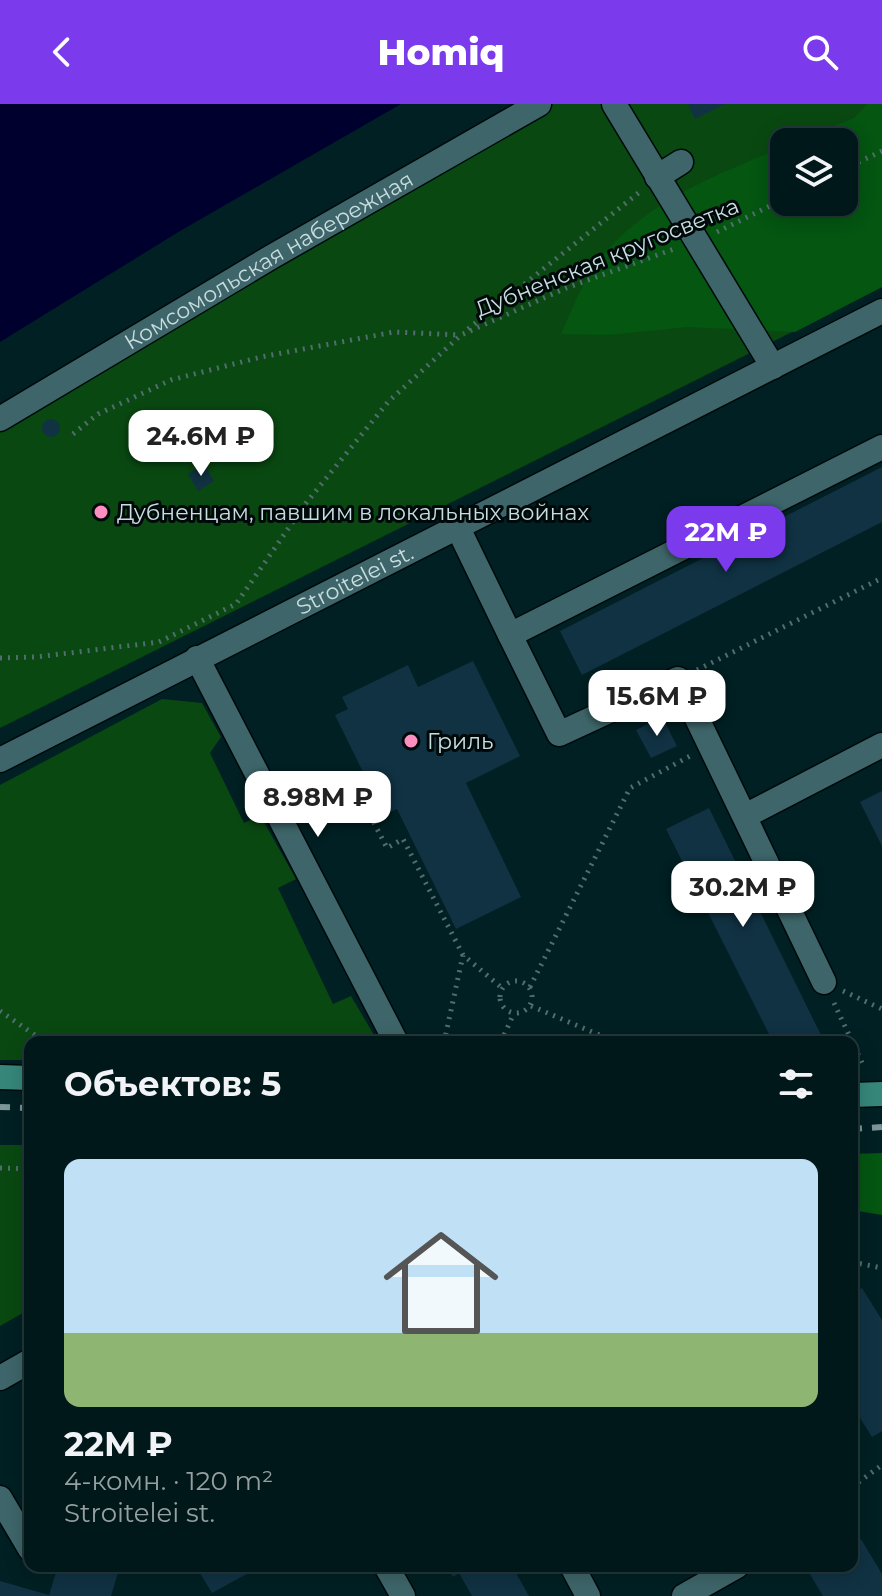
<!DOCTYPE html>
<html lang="ru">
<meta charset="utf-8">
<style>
:root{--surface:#01181a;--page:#0b2123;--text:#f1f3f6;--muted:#96a0a2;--line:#233739;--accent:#7c3aed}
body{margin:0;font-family:Montserrat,sans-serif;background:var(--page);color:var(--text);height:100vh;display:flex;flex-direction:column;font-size:30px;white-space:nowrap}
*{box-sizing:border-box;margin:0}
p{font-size:26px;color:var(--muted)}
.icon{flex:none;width:44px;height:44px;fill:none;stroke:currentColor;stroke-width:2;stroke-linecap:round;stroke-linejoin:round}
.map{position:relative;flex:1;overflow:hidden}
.details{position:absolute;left:24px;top:932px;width:834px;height:536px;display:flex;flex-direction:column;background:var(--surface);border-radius:16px;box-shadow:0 4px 20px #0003,0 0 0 2px var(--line)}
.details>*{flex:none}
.buttons{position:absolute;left:770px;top:24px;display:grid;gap:16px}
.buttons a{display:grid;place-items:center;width:88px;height:88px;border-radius:16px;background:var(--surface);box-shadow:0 4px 20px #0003,0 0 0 2px var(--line);font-size:40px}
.price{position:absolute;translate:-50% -68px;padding:0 18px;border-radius:16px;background:#fff;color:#222;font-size:26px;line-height:52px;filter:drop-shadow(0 2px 4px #0008)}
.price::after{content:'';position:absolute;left:50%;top:48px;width:24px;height:18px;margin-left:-12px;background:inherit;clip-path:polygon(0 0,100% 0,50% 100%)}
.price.active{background:var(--accent);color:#fff}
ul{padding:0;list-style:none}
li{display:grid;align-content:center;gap:16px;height:424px;padding:0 40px}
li+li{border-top:2px solid var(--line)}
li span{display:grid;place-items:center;height:248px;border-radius:16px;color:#555}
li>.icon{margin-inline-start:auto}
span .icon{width:144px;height:144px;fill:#fffc;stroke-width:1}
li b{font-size:34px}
h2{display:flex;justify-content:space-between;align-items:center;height:96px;padding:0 40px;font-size:34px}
header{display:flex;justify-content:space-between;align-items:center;height:104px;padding:0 40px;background:var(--accent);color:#fff;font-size:36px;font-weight:800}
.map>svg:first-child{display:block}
.green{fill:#094911;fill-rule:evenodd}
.forest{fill:#045611}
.water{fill:#00002f}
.building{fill:#103243}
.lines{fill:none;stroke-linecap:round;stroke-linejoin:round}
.minor-casing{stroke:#00090b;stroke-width:27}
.major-casing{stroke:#00090b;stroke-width:27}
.path{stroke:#526d6f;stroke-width:5;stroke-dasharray:2 6;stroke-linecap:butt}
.minor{stroke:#3e666a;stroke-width:24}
.major{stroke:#36877a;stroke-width:24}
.rail{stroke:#7c9597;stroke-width:6;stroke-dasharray:10 10;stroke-linecap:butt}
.poi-dot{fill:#fd8ec0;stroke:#00090a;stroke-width:3}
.labels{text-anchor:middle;stroke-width:6;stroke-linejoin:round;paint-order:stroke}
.street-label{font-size:22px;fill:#c8dddf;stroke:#00090a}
.poi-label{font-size:22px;fill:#c8dddf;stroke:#00090a;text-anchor:start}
</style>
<header><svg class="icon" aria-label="back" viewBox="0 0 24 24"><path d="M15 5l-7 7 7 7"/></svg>Homiq<svg class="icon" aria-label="search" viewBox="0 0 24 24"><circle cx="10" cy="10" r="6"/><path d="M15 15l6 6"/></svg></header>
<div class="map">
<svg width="882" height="1492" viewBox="0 0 882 1492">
<rect width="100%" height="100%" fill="#012023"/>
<!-- green -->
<path class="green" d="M547 0H882V183L0 624V320ZM784 38H844V98H784Z
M162 595 202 599 221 633 210 649 244 719 260 711 296 775 278 784 333 900 351 892 378 938H30V956H0V681Z
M0 1041H30V1205L0 1222Z"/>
<!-- forest -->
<path class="forest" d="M867 0H882V183L795 228 688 223 608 231 561 230C571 209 580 183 593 164 639 100 715 71 784 43V98H844V38H796L854 14Z
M882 1049V1111L852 1106V1050Z"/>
<!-- water -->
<path class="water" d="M0 0H401L180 127 0 238Z"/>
<!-- building -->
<path class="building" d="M688 0H725L695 15Z
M42 324a9 9 0 1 1 18 0a9 9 0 1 1-18 0Z
M204 360 214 377 198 387 188 370Z
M882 363V418L582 571 560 527Z
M473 557 520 652 466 679 521 793 456 825 397 705 384 711 335 611 348 605 342 593 408 561 418 583Z
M662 613 677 642 651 654 636 626Z
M882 687V742L860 698Z
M709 704 821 931 806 938H773L666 725Z
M862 1184 882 1216V1327L872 1333 852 1301V1190Z
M861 1435 882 1470V1492H823L808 1467 817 1462H852V1441Z
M58 1462H120L111 1492H0V1477L49 1491Z
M178 1462H252L254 1466 212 1489 200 1469Z
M447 1462H512L529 1492H472L459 1469 453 1473Z"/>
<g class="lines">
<defs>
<g id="minor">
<path d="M614 0 773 263"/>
<path d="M657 73 681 58"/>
<path id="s1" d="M0 315 273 152 539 0"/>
<path d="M457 422 510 531 882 343"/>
<path d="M510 531 559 630 678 575 824 878"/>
<path d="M197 554 396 938"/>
<path id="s2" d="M0 656 882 207"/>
<path d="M745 712 882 641"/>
<path d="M0 1274 30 1257"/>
<path d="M0 1394 30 1445"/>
<path d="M386 1462 403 1492"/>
<path d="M572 1462 588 1492"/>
<path d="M684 1492 737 1462"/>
</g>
<path id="major" d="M0 973 30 974
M852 991 882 990"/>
</defs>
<!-- minor casing -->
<use href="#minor" class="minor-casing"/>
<!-- major casing -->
<use href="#major" class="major-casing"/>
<!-- path -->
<path class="path" d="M844 65 882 47
M717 128 784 95
M468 225 641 87
M73 330 98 310 171 276 261 253 394 228 460 231
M0 554 36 553 159 538 236 500 306 399 388 298 461 231 566 184 674 145
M697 566 882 474
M359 690 387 744 403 735 463 851 502 884
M340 700 371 684
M500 893a16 16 0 1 1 32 0a16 16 0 1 1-32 0Z
M530 883 630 684 692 651
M843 887 882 905
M834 899 864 963
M531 902 616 938
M0 907 45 938
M457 938 445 934 463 851
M501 938 514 909
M0 1064 30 1065
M852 1158 882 1164
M852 1383 882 1361"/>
<!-- minor -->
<use href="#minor" class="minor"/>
<!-- major -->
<use href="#major" class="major"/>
<!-- rail -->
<path class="rail" d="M0 1003 30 1004
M852 1025 882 1023"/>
</g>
<!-- markers -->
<g class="poi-dot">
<circle cx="101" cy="408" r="8"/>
<circle cx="411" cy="637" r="8"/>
</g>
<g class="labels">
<!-- street labels -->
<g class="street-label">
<text transform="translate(607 153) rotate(-22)" y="8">Дубненская кругосветка</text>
<text dy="8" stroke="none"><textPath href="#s1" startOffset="312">Комсомольская набережная</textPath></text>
<text dy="8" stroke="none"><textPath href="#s2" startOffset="398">Stroitelei st.</textPath></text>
</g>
<!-- poi labels -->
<g class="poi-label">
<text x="117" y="416">Дубненцам, павшим в локальных войнах</text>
<text x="427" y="645">Гриль</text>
</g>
</g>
</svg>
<div class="buttons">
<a><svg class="icon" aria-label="layers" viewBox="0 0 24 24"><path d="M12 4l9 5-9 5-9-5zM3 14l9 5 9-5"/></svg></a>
</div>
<b class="price" style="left:201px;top:374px">24.6M ₽</b>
<b class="price active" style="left:726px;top:470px">22M ₽</b>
<b class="price" style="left:657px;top:634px">15.6M ₽</b>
<b class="price" style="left:318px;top:735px">8.98M ₽</b>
<b class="price" style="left:743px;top:825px">30.2M ₽</b>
<section class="details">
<h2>Объектов: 5<svg class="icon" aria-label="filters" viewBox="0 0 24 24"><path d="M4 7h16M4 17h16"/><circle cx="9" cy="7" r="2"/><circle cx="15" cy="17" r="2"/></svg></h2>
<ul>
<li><span style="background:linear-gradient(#bfe0f5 70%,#8fb573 0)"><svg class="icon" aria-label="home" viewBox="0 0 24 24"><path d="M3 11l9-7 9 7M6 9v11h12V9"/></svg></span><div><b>22M ₽</b><p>4-комн. · 120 m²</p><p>Stroitelei st.</p></div></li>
</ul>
</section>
</div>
